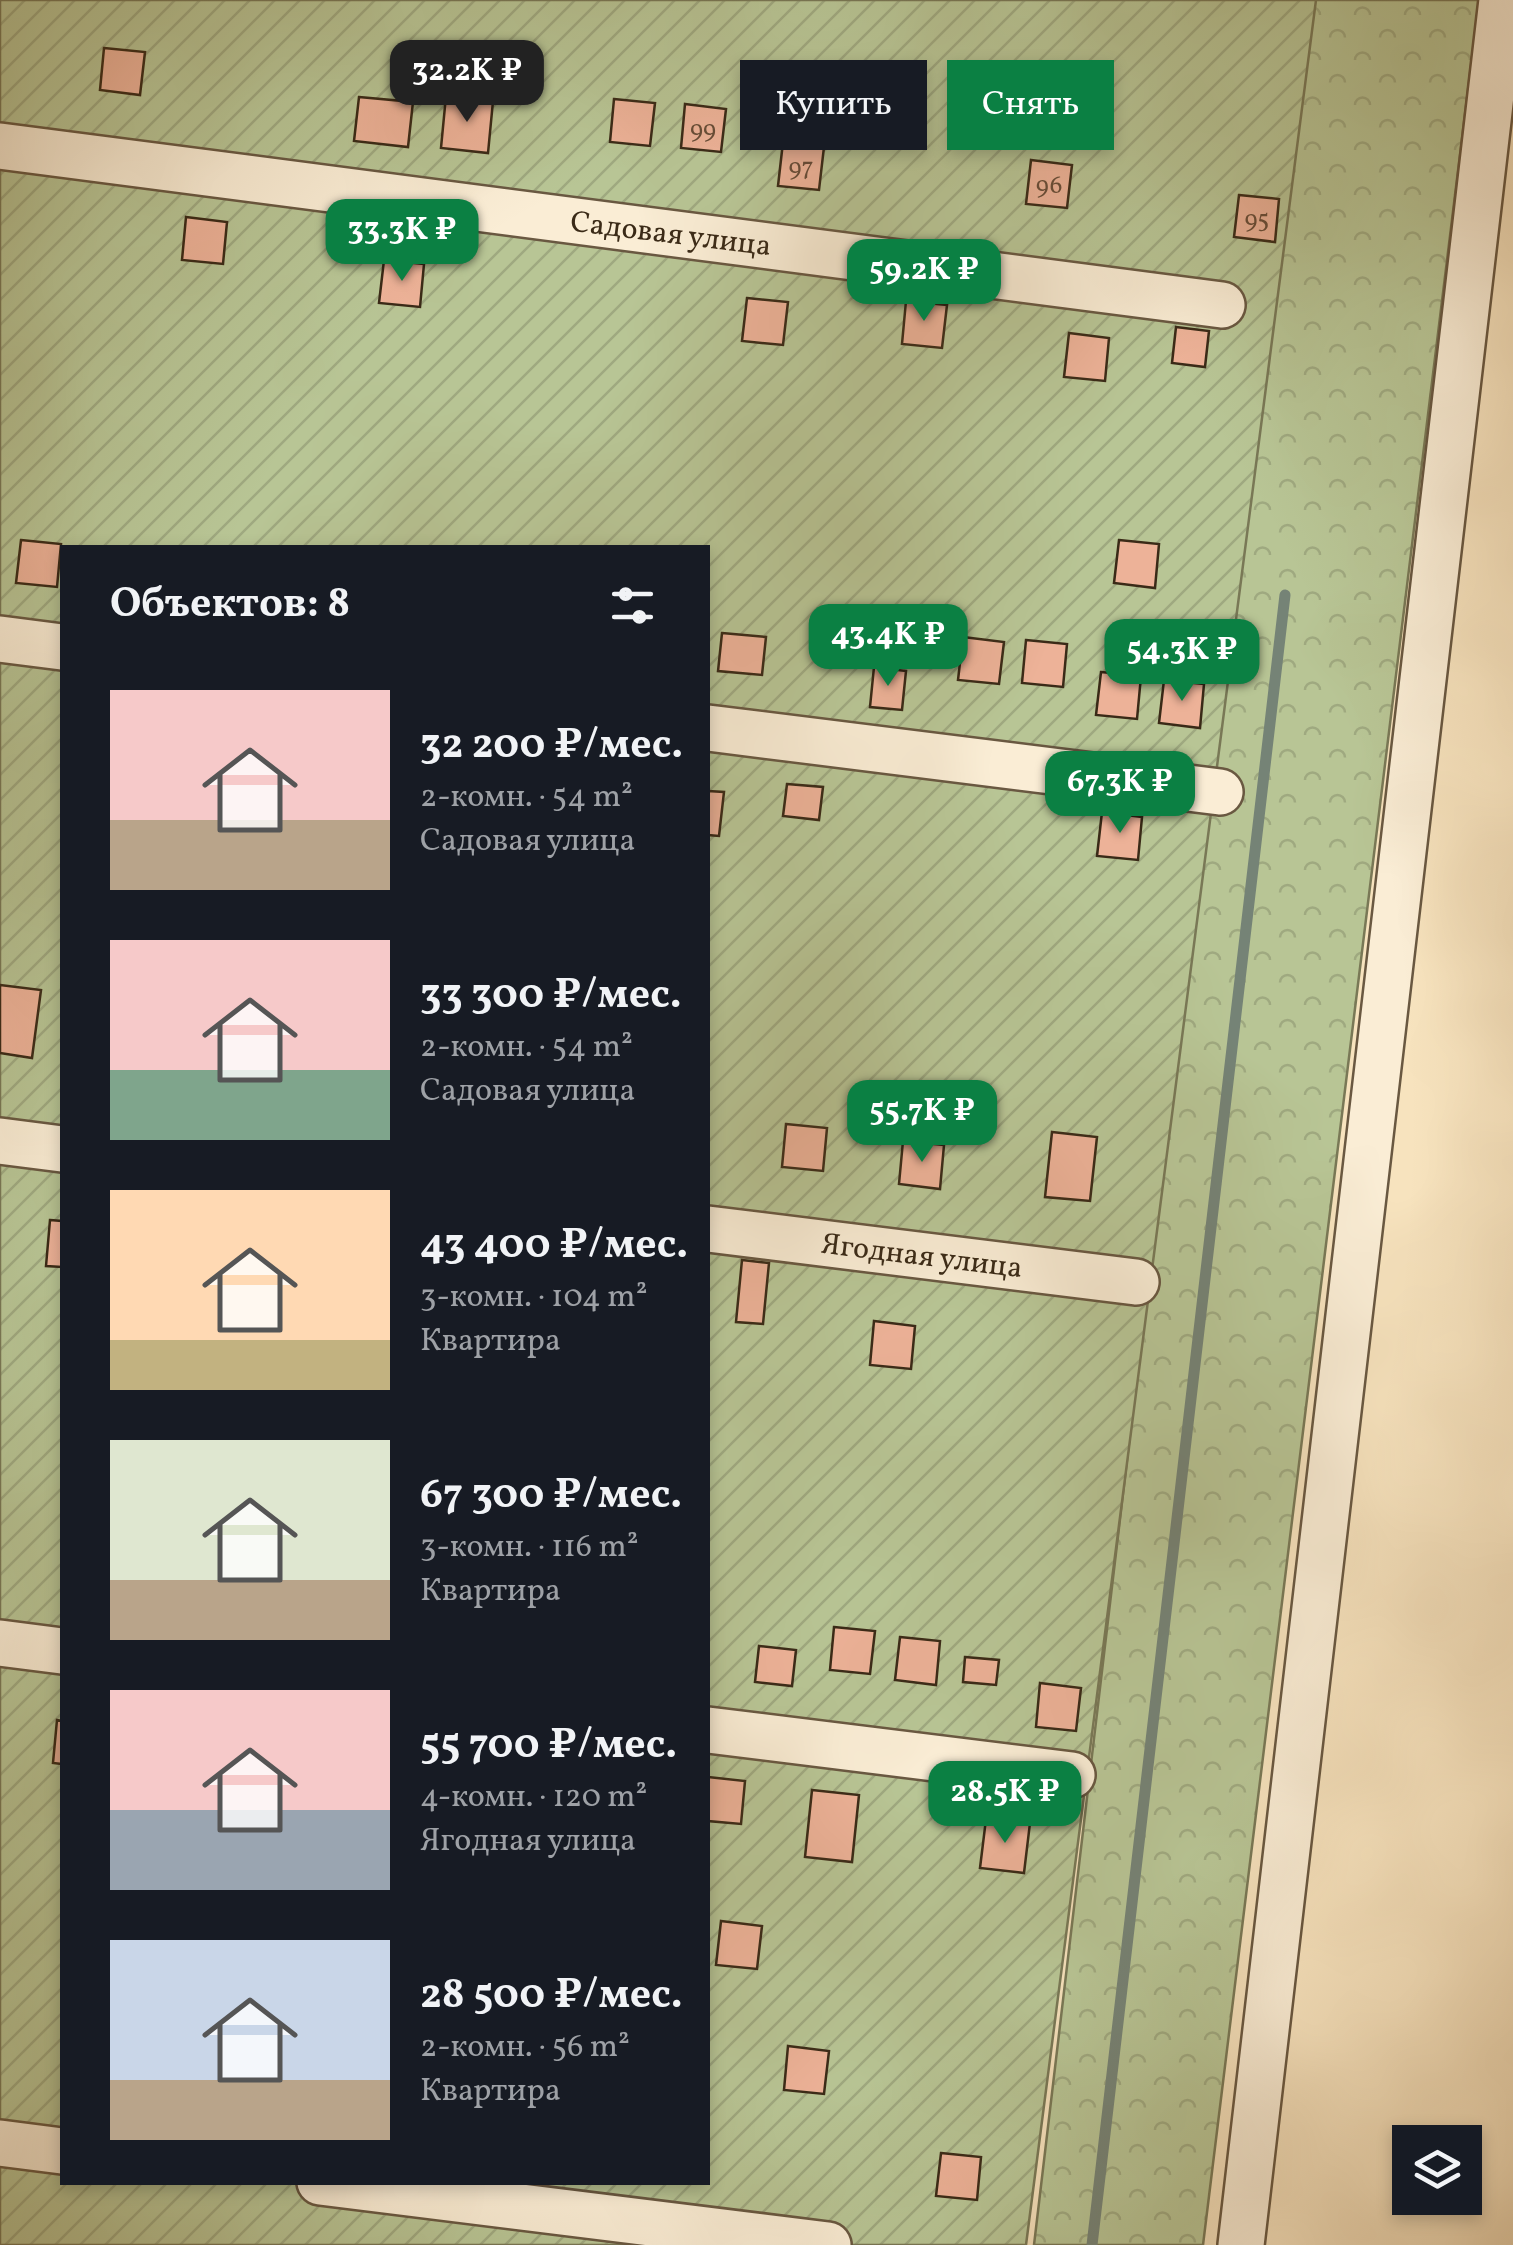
<!DOCTYPE html>
<html lang="ru">
<meta charset="utf-8">
<style>
:root{--surface:#171b24;--page:#242831;--text:#f1f3f6;--muted:#9ea1a6;--accent:#0b8043}
body{margin:0;font-family:Vollkorn,serif;background:var(--page);color:var(--text);height:100vh;display:flex;flex-direction:column;font-size:38px;white-space:nowrap}
*{box-sizing:border-box;margin:0}
p{font-size:32px;color:var(--muted)}
.icon{flex:none;width:55px;height:55px;fill:none;stroke:currentColor;stroke-width:2;stroke-linecap:round;stroke-linejoin:round}
.map{position:relative;flex:1;overflow:hidden}
.sheet{position:absolute;left:60px;top:545px;width:650px;height:1640px;display:flex;flex-direction:column;background:var(--surface);border-radius:0px;box-shadow:0 5px 15px #0003}
.sheet>*{flex:none}
.top-card{position:absolute;left:740px;top:60px;width:622px;height:90px;display:flex;gap:20px}
.fabs{position:absolute;left:1392px;top:2125px;display:grid;gap:20px}
.fabs a{display:grid;place-items:center;width:90px;height:90px;border-radius:0px;background:var(--surface);box-shadow:0 5px 15px #0003;font-size:50px}
.price{position:absolute;translate:-50% -85px;padding:0 22px;border-radius:20px;background:var(--accent);color:#fff;font-size:32px;line-height:65px;filter:drop-shadow(0 2px 5px #0008)}
.price::after{content:'';position:absolute;left:50%;top:60px;width:30px;height:22px;margin-left:-15px;background:inherit;clip-path:polygon(0 0,100% 0,50% 100%)}
.price.selected{background:#222;color:#fff}
ul{padding:0;list-style:none}
li{display:flex;align-items:center;gap:30px;height:250px;padding:0 50px}
li span{display:grid;place-items:center;flex:none;width:280px;height:200px;border-radius:0px;color:#555}
li>.icon{margin-inline-start:auto}
span .icon{width:120px;height:120px;fill:#fffc;stroke-width:1}
li b{font-size:42px}
h2{display:flex;justify-content:space-between;align-items:center;height:120px;padding:0 50px;font-size:42px}
.chip{padding:0 35px;border-radius:0px;background:var(--surface);box-shadow:0 5px 15px #0003;font-size:35px;line-height:90px}
.chip.selected{background:var(--accent);color:#fff}
.map>svg:first-child{display:block}
.forest{fill:url(#forest-crowns);stroke:#797856;stroke-width:2.5}
.garden{fill:url(#garden-furrows);stroke:#797856;stroke-width:2.5;fill-rule:evenodd}
.lines{fill:none;stroke-linecap:round;stroke-linejoin:round}
.stream{stroke:#758376;stroke-width:11}
.building{fill:#edb298;stroke:#3a2a17;stroke-width:2.5}
.street-casing{stroke:#695841;stroke-width:50}
.street{stroke:#faedd5;stroke-width:45}
.labels{text-anchor:middle;stroke-width:10;stroke-linejoin:round;paint-order:stroke}
.number-label{font-size:25px;fill:#674c37}
.street-label{font-size:30px;fill:#3a2a17;stroke:#faedd5}
</style>
<div class="map">
<svg width="1513" height="2245" viewBox="0 0 1513 2245">
<defs>
<pattern id="forest-crowns" width="20" height="18" patternUnits="userSpaceOnUse" patternTransform="scale(2.5)"><rect width="20" height="18" fill="#b8c595"/><path d="M2 6a3 3 0 1 1 6 0M12 15a3 3 0 1 1 6 0" fill="none" stroke="#9fa980"/></pattern>
<pattern id="garden-furrows" width="10" height="10" patternUnits="userSpaceOnUse" patternTransform="scale(2.5)"><rect width="10" height="10" fill="#b8c595"/><path d="M-1 1l2-2M0 10L10 0M9 11l2-2" fill="none" stroke="#9fa980"/></pattern>
</defs>
<rect width="100%" height="100%" fill="#f7e3be"/>
<filter id="stains"><feTurbulence type="fractalNoise" baseFrequency=".002" numOctaves="4"/><feColorMatrix values="0 0 0 0 .2 0 0 0 0 .09 0 0 0 0 .02 0 0 0 .5 -.17"/></filter>
<radialGradient id="worn" r=".72"><stop offset=".6" stop-color="#630" stop-opacity="0"/><stop offset="1" stop-color="#630" stop-opacity=".3"/></radialGradient>
<!-- forest -->
<path class="forest" d="M1300 0H1479L1203 2245H1034Z"/>
<!-- garden -->
<path class="garden" d="M0 0H1316L1026 2245H0ZM62 548H708V2182H62Z"/>
<g class="lines">
<!-- stream -->
<path class="stream" d="M1092 2245 1285 595"/>
</g>
<!-- building -->
<path class="building" d="M104 48 145 52 140 95 100 90Z
M446 96 493 101 488 153 441 148Z
M359 97 413 102 408 147 354 141Z
M614 99 655 103 650 146 610 142Z
M685 104 726 109 721 152 681 148Z
M783 142 824 147 819 190 778 186Z
M1031 160 1072 165 1067 208 1026 204Z
M1239 195 1279 199 1275 242 1234 237Z
M186 217 227 222 223 264 182 260Z
M384 260 424 264 420 307 379 303Z
M747 298 788 302 783 345 742 341Z
M906 301 947 305 942 348 902 344Z
M1176 327 1209 331 1205 367 1172 363Z
M1069 333 1109 338 1105 381 1064 377Z
M21 540 61 544 57 587 16 583Z
M1119 540 1159 544 1155 588 1114 583Z
M722 633 766 637 762 675 718 671Z
M963 637 1004 642 999 684 958 680Z
M1026 640 1067 644 1063 687 1022 683Z
M874 667 906 671 902 710 870 707Z
M1101 672 1141 676 1137 719 1096 715Z
M1164 680 1204 684 1200 728 1159 723Z
M787 784 823 787 819 820 783 816Z
M708 791 724 792 719 836 708 835Z
M1102 812 1142 817 1138 860 1097 856Z
M0 985 41 990 32 1058 0 1053Z
M786 1124 827 1128 823 1171 782 1167Z
M1052 1132 1097 1137 1090 1201 1045 1197Z
M903 1141 944 1145 940 1189 899 1184Z
M50 1220 62 1221V1267L46 1266Z
M742 1260 769 1263 763 1324 736 1322Z
M874 1321 915 1326 911 1369 870 1365Z
M834 1627 875 1631 870 1674 830 1670Z
M900 1637 940 1641 936 1685 895 1680Z
M759 1646 796 1650 792 1686 755 1682Z
M965 1657 999 1660 996 1685 963 1682Z
M1040 1683 1081 1688 1076 1731 1036 1727Z
M57 1720 62 1721V1764L53 1763Z
M708 1777 745 1781 741 1824 708 1821Z
M812 1790 859 1795 852 1862 805 1857Z
M986 1819 1030 1823 1024 1873 980 1868Z
M721 1921 762 1926 757 1969 716 1965Z
M788 2046 829 2051 824 2094 784 2090Z
M941 2153 981 2157 977 2200 936 2196Z"/>
<g class="lines">
<defs>
<path id="street" d="M0 146 1222 305
M0 639 62 647
M708 728 1220 792
M0 1141 62 1149
M708 1229 1136 1282
M0 1643 62 1651
M708 1730 1072 1775
M0 2143 62 2151
M320 2182 828 2245
M1241 2245 1502 0"/>
</defs>
<!-- street casing -->
<use href="#street" class="street-casing"/>
<!-- street -->
<use href="#street" class="street"/>
</g>
<g class="labels">
<!-- number labels -->
<g class="number-label">
<text x="703" y="137">99</text>
<text x="801" y="175">97</text>
<text x="1049" y="193">96</text>
<text x="1257" y="227">95</text>
</g>
<!-- street labels -->
<g class="street-label">
<text transform="translate(671 233) rotate(7)" y="10">Садовая улица</text>
<text transform="translate(922 1255) rotate(7)" y="10">Ягодная улица</text>
</g>
</g>
<rect width="100%" height="100%" filter="url(#stains)"/>
<rect width="100%" height="100%" fill="url(#worn)"/>
</svg>
<div class="fabs">
<a><svg class="icon" aria-label="layers" viewBox="0 0 24 24"><path d="M12 4l9 5-9 5-9-5zM3 14l9 5 9-5"/></svg></a>
</div>
<b class="price selected" style="left:467px;top:125px">32.2K ₽</b>
<b class="price" style="left:402px;top:284px">33.3K ₽</b>
<b class="price" style="left:924px;top:324px">59.2K ₽</b>
<b class="price" style="left:888px;top:689px">43.4K ₽</b>
<b class="price" style="left:1182px;top:704px">54.3K ₽</b>
<b class="price" style="left:1120px;top:836px">67.3K ₽</b>
<b class="price" style="left:922px;top:1165px">55.7K ₽</b>
<b class="price" style="left:1005px;top:1846px">28.5K ₽</b>
<div class="top-card">
<a class="chip">Купить</a>
<a class="chip selected">Снять</a>
</div>
<section class="sheet">
<h2>Объектов: 8<svg class="icon" aria-label="filters" viewBox="0 0 24 24"><path d="M4 7h16M4 17h16"/><circle cx="9" cy="7" r="2"/><circle cx="15" cy="17" r="2"/></svg></h2>
<ul>
<li><span style="background:linear-gradient(#f6c9c9 65%,#b9a48a 0)"><svg class="icon" aria-label="home" viewBox="0 0 24 24"><path d="M3 11l9-7 9 7M6 9v11h12V9"/></svg></span><div><b>32 200 ₽/мес.</b><p>2-комн. · 54 m²</p><p>Садовая улица</p></div></li>
<li><span style="background:linear-gradient(#f6c9c9 65%,#7fa58c 0)"><svg class="icon" aria-label="home" viewBox="0 0 24 24"><path d="M3 11l9-7 9 7M6 9v11h12V9"/></svg></span><div><b>33 300 ₽/мес.</b><p>2-комн. · 54 m²</p><p>Садовая улица</p></div></li>
<li><span style="background:linear-gradient(#ffd9b3 75%,#c2b280 0)"><svg class="icon" aria-label="home" viewBox="0 0 24 24"><path d="M3 11l9-7 9 7M6 9v11h12V9"/></svg></span><div><b>43 400 ₽/мес.</b><p>3-комн. · 104 m²</p><p>Квартира</p></div></li>
<li><span style="background:linear-gradient(#dfe7d0 70%,#b9a48a 0)"><svg class="icon" aria-label="home" viewBox="0 0 24 24"><path d="M3 11l9-7 9 7M6 9v11h12V9"/></svg></span><div><b>67 300 ₽/мес.</b><p>3-комн. · 116 m²</p><p>Квартира</p></div></li>
<li><span style="background:linear-gradient(#f6c9c9 60%,#9aa5b1 0)"><svg class="icon" aria-label="home" viewBox="0 0 24 24"><path d="M3 11l9-7 9 7M6 9v11h12V9"/></svg></span><div><b>55 700 ₽/мес.</b><p>4-комн. · 120 m²</p><p>Ягодная улица</p></div></li>
<li><span style="background:linear-gradient(#c9d6e8 70%,#b9a48a 0)"><svg class="icon" aria-label="home" viewBox="0 0 24 24"><path d="M3 11l9-7 9 7M6 9v11h12V9"/></svg></span><div><b>28 500 ₽/мес.</b><p>2-комн. · 56 m²</p><p>Квартира</p></div></li>
</ul>
</section>
</div>
